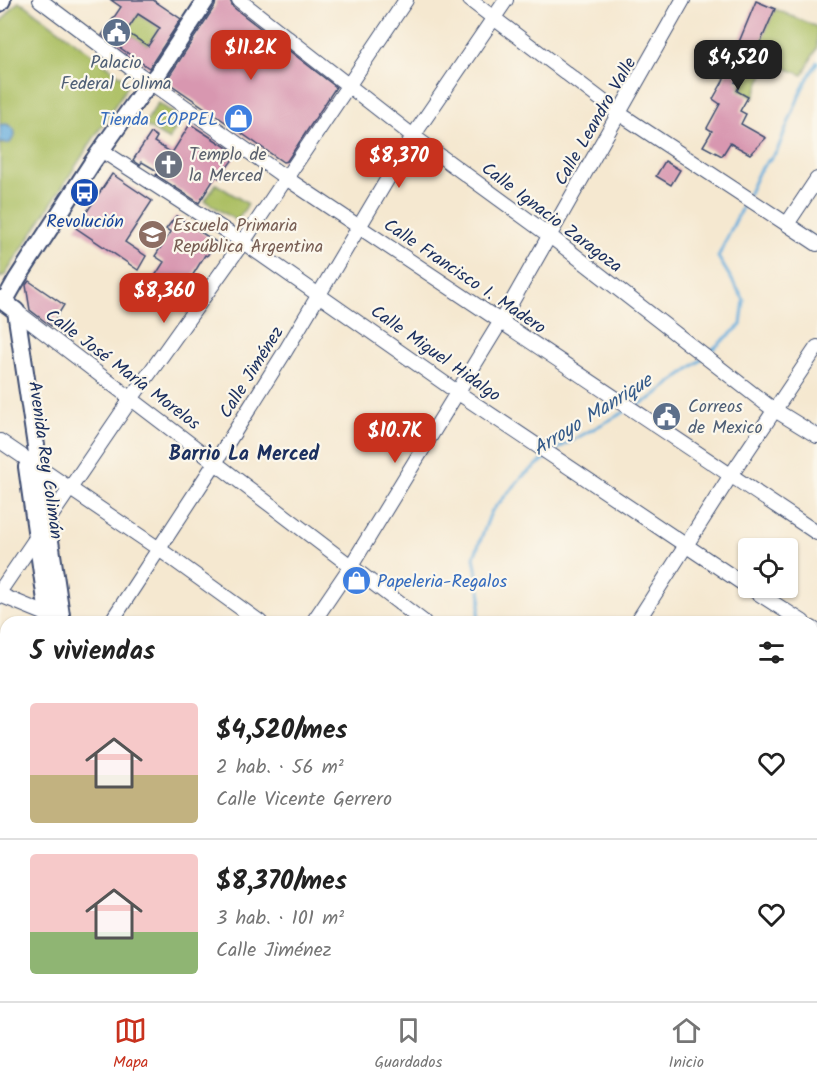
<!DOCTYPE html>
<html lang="es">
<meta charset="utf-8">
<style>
:root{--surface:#fff;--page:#f2f2f2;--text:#222;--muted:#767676;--line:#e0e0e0;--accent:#c8321e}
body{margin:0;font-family:Kalam,sans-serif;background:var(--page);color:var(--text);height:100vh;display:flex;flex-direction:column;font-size:22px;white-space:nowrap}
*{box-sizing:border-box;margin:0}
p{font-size:20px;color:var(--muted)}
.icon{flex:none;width:33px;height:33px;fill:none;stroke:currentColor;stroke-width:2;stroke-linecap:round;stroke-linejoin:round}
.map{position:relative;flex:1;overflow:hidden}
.drawer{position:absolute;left:0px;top:616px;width:818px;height:386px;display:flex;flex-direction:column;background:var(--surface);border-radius:18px 18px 0 0;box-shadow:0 2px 4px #0004}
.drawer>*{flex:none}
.tools{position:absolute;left:738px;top:538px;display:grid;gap:12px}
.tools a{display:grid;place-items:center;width:60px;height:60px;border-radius:6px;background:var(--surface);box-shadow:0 2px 4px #0004;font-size:30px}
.price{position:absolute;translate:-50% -51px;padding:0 14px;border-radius:12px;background:var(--accent);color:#fff;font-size:20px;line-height:39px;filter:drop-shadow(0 2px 3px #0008)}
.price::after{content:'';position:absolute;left:50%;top:36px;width:18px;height:14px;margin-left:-9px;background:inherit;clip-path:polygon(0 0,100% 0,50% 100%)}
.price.selected{background:#222;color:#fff}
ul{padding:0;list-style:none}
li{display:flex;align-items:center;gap:18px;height:150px;padding:0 30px}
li+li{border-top:2px solid var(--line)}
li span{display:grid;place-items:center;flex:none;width:168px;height:120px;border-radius:6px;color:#555}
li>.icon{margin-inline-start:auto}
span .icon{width:72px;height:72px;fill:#fffc;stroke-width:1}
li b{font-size:26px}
h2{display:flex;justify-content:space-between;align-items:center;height:72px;padding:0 30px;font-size:26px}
.dock{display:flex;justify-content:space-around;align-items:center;height:84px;border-top:2px solid var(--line);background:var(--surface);font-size:16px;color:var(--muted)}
.dock a{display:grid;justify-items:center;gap:3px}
.dock .selected{color:var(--accent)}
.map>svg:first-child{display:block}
.green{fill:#acbf63;stroke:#647760;stroke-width:1.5}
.water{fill:#65acdc;stroke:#406e9d;stroke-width:1.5}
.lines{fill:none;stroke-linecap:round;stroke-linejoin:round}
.stream{stroke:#65acdc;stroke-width:3}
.building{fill:#d897b0;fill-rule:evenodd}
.minor-casing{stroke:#3c4b6f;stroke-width:16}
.major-casing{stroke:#3c4b6f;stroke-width:20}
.minor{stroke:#fff;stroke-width:14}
.major{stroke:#fff;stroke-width:16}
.labels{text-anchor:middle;stroke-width:4.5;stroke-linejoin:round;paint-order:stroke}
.service-label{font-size:18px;fill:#4e5e75;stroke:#fbf7ec}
.shop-label{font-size:18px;fill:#366cbe;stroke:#fbf7ec;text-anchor:end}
.street-label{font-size:18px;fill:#1b2f5e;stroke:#fbf7ec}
.worship-label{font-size:18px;fill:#5b616d;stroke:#fbf7ec;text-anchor:start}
.transit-label{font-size:18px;fill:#164399;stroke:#fbf7ec}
.education-label{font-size:18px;fill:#785e54;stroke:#fbf7ec;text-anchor:start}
.water-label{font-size:20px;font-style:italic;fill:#355b8a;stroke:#fbf7ec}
.neighbourhood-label{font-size:20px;font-weight:bold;fill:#1b2f5e;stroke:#fbf7ec}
</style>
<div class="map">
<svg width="817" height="1001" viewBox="0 0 817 1001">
<rect width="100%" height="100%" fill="#fbf7ec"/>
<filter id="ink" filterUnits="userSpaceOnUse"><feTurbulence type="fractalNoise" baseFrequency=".0167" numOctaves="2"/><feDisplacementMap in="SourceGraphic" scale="12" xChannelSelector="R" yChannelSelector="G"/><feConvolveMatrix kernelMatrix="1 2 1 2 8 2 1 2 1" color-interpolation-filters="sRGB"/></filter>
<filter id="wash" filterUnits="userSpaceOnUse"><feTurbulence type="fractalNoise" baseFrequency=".008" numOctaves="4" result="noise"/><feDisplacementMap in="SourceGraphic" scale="24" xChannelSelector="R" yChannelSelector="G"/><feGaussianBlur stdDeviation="1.35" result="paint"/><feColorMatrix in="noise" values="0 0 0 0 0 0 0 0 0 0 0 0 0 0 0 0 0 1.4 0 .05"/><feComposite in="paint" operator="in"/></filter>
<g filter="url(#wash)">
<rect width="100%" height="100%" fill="#f5e8d0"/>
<!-- green -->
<path class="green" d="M19 2 24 4 121 76 127 83V87L5 275 0 278V143L3 144 15 132 9 125H0V23L15 5Z
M775 9 817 27V47L803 75 768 61 754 98 740 90 749 61 758 64 761 58 755 55Z
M138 14 160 28 148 46 126 32Z
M158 103 181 118 169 140 144 125Z
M216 184 248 204 237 221 205 201Z"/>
<!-- water -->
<path class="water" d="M6 124 14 129 15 135 10 143H0V125Z"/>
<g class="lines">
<!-- stream -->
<path class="stream" d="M748 195 759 171 777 151 802 89 817 62
M707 354 741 325 744 300 718 257 745 201
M634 407 650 399 702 359
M553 452 564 445 626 411
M477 622 481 597 474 557 491 512 524 475 546 458"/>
</g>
<g id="blocks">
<!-- building -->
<path class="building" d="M111 0H153L181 19 149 68 102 35 121 7ZM138 14 160 28 148 46 126 32Z
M216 0H230L233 7 336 87 287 161 283 162 166 81 215 6Z
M756 1 775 9 755 55 750 53 735 82 740 84 737 91 748 97 740 111 746 114 741 124 766 138 750 154 730 143 722 156 703 146 712 131 707 128 720 104 713 99 722 83Z
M190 124 237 154 219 178 216 176 199 203 156 175 159 172 142 162 140 165 133 160 151 133 157 137 154 142 172 153Z
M665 161 680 170 671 185 656 176Z
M112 174 152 201 125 242 146 256 138 270 76 228Z
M176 216 216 242 207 256 205 255 180 296 153 279 164 262 155 256 171 232 166 229Z
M29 281 64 305 51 326 30 310 26 285Z"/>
</g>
</g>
<g filter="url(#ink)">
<use href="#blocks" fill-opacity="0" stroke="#3c4b6f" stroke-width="1.5"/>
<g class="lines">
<defs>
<path id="minor" d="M40 0 140 75 286 178 817 533
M239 0 413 136 550 236 770 407 817 436
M470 0 620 114 817 244
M101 150 243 242 457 392 748 587
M787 224 817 179
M16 311 424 622
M0 441 159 549 260 622
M750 588 803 622
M0 591 131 399 243 242 406 0
M0 595 56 618
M111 622 215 463 286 350 413 136 506 0
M313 622 351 566 501 321 683 0
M637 622 731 475 817 347
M812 628 817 632
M0 769 6 762
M0 869 6 873
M812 911 817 915
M0 984 6 990
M13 996 19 1001
M191 996 198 1001
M787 996 794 1001
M62 1001 65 996
M398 1001 401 996
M812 1001 817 994"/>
<path id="major" d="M0 3 2 0
M0 299 16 311 62 622
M4 302 17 279 94 160 141 94 159 72 206 0
M27 467 49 622
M812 779 817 772
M104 996V1001
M118 996V1001
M652 1001 655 996"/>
</defs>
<!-- minor casing -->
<use href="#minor" class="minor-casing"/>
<!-- major casing -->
<use href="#major" class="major-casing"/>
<!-- minor -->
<use href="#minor" class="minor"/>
<!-- major -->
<use href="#major" class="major"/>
</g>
</g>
<!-- icons -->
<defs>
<symbol id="civic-disc" viewBox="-11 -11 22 22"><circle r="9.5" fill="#5c6f8a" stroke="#fbf7ec"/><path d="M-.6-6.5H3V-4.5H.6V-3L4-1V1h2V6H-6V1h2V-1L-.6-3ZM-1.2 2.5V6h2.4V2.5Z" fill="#fff"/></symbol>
<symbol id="shop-disc" viewBox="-11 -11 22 22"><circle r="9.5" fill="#3f7fe0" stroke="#fbf7ec"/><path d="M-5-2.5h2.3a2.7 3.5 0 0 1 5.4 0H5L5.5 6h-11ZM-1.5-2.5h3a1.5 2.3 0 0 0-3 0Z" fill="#fff"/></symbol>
<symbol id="church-disc" viewBox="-11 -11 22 22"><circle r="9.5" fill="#6b7280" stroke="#fbf7ec"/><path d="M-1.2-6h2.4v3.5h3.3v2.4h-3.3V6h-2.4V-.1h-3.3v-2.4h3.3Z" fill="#fff"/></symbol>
<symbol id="bus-disc" viewBox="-11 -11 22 22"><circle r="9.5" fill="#1a4fb4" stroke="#fbf7ec"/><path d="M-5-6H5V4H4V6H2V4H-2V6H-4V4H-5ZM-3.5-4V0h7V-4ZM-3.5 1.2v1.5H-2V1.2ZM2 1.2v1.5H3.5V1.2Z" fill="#fff"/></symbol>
<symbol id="school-disc" viewBox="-11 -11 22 22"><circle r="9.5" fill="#8d6e63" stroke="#fbf7ec"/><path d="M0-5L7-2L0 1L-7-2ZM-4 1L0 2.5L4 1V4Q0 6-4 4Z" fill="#fff"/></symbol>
</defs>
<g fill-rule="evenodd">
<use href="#civic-disc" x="100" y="16" width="33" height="33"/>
<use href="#shop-disc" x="222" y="102" width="33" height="33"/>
<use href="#church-disc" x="152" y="148" width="33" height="33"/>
<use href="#bus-disc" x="68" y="176" width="33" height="33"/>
<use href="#school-disc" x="136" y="218" width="33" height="33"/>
<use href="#civic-disc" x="650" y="400" width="33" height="33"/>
<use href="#shop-disc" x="340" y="564" width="33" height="33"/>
</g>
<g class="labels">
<!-- service labels -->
<g class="service-label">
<text x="116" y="68">Palacio<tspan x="116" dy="21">Federal Colima</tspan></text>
<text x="688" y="412" text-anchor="start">Correos<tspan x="688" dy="21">de Mexico</tspan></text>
</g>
<!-- shop labels -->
<g class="shop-label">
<text x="218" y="125">Tienda COPPEL</text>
<text x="377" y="587" text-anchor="start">Papeleria-Regalos</text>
</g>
<!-- street labels -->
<g class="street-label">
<text transform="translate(595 121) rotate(-60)" y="6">Calle Leandro Valle</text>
<text transform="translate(552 217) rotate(37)" y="6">Calle Ignacio Zaragoza</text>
<text transform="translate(465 276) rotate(34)" y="6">Calle Francisco I. Madero</text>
<text transform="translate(436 353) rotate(35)" y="6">Calle Miguel Hidalgo</text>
<text transform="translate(123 369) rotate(37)" y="6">Calle José María Morelos</text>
<text transform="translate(251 372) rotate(-58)" y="6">Calle Jiménez</text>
<text transform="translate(46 460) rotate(82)" y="6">Avenida Rey Colimán</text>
</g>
<!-- worship labels -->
<g class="worship-label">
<text x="189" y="160">Templo de<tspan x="189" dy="21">la Merced</tspan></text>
</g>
<!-- transit labels -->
<g class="transit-label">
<text x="85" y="227">Revolución</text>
</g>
<!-- education labels -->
<g class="education-label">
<text x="173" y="231">Escuela Primaria<tspan x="173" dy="21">República Argentina</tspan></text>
</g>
<!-- water labels -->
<g class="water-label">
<text transform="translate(592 414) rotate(-32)" y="7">Arroyo Manrique</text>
</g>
<!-- neighbourhood labels -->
<g class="neighbourhood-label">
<text x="244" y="460">Barrio La Merced</text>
</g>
</g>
</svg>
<div class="tools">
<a><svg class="icon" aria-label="locate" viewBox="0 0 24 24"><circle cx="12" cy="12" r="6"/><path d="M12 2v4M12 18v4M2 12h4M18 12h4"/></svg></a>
</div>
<b class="price" style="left:251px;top:81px">$11.2K</b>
<b class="price selected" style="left:738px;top:91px">$4,520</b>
<b class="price" style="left:399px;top:189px">$8,370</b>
<b class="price" style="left:164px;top:324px">$8,360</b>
<b class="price" style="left:395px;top:464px">$10.7K</b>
<section class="drawer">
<h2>5 viviendas<svg class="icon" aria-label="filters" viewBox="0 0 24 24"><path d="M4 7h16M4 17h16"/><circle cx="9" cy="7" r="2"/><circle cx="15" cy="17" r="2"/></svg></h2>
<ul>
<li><span style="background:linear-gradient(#f6c9c9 60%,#c2b280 0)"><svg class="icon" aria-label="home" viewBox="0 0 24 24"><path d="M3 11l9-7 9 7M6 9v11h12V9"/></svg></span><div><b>$4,520/mes</b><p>2 hab. · 56 m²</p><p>Calle Vicente Gerrero</p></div><svg class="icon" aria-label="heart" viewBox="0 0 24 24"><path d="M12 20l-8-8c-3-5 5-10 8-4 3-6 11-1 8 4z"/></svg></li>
<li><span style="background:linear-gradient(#f6c9c9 65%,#8fb573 0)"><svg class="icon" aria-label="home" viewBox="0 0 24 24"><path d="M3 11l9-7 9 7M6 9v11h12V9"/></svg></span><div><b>$8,370/mes</b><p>3 hab. · 101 m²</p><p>Calle Jiménez</p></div><svg class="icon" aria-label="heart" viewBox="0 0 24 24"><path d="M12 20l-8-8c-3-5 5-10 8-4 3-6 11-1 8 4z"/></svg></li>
</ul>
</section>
</div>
<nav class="dock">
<a class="selected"><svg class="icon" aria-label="map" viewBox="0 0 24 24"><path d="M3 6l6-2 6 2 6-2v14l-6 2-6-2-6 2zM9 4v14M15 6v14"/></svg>Mapa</a>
<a><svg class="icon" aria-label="saved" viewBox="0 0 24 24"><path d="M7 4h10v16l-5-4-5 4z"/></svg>Guardados</a>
<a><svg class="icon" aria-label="home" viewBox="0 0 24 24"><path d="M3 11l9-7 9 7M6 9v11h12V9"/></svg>Inicio</a>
</nav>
